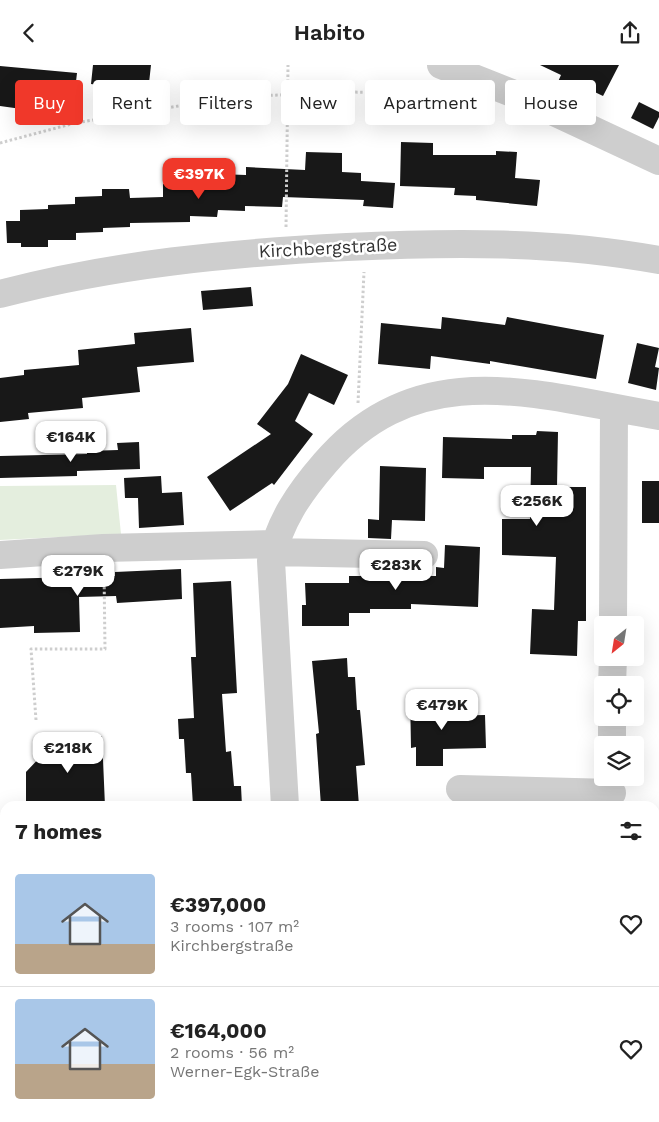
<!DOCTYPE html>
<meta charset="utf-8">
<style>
:root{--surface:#fff;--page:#f6f6f6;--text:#222;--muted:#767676;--line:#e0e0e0;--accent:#f0382a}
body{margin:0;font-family:"Work Sans",sans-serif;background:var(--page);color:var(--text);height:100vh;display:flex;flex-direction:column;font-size:19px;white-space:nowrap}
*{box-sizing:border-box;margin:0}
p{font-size:16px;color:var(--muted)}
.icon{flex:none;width:28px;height:28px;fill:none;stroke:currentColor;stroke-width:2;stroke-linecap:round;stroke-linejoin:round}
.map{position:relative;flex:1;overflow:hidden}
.sheet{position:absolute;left:0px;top:736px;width:660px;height:321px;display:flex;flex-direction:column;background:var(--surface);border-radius:15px 15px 0 0;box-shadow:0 5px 20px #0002}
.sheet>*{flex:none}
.hud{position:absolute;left:15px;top:15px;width:630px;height:45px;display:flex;gap:10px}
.needle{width:32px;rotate:210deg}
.buttons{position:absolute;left:594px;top:551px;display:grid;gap:10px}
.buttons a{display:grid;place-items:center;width:50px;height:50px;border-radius:5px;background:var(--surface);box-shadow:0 5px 20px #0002;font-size:25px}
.price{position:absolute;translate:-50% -42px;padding:0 11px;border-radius:10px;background:#fff;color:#222;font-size:16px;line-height:32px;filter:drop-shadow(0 1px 2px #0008)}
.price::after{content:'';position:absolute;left:50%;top:30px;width:15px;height:11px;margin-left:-8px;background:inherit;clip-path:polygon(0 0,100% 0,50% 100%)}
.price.current{background:var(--accent);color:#fff}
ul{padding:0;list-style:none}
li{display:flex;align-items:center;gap:15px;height:125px;padding:0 15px}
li+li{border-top:1px solid var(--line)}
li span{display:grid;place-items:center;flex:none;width:140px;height:100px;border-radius:5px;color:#555}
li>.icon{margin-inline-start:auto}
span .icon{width:60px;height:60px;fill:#fffc;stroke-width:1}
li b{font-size:21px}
h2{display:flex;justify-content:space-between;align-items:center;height:60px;padding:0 15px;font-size:21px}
.tag{padding:0 18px;border-radius:5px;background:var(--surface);box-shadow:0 5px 20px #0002;font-size:18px;line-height:45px}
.tag.current{background:var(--accent);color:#fff}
header{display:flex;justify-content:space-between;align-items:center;height:65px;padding:0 15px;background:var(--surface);font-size:22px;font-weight:600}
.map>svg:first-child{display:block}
.green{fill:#e4eede}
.building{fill:#181818}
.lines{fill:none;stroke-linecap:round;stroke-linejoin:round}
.path{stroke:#cecece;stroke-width:3;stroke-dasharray:2.5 2.5;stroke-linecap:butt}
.minor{stroke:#cecece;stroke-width:28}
.labels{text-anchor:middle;stroke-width:5;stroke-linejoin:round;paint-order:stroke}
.street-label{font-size:18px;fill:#313131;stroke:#fff}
</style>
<header><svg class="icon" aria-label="back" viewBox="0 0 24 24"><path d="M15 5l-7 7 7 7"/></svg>Habito<svg class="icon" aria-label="share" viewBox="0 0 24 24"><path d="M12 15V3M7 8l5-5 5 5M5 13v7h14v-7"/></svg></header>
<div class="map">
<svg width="659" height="1057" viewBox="0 0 659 1057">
<rect width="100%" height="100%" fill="#fff"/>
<!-- green -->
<path class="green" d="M116 420 121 469 0 475V421Z"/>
<!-- building -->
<path class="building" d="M93 0H151L148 27 91 19Z
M540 0H619L603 31 578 19 574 27 557 19 561 10Z
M0 1 77 8 72 51 0 41Z
M639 37 659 47V52L653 64 631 53Z
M401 77 433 78V90H496V86L517 87 515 113 540 115 537 141 476 135V131L454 130 455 123 400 121Z
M306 87 342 88V107L361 108V116L395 118 393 143 363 141 364 135 283 132 282 142 245 141V146L218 145 217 152 190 151V157L130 158V162L103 163V167L76 168V175H48V182H21V178H7L6 156H20V145L48 144V140L75 139V132L102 131V124H129L130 133 163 132V119L191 120V116H218V109L246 110V102L305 105Z
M251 222 253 241 203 245 201 226Z
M442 252 505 260 507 252 604 270 596 314 490 296V299L431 291 430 304 378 299 381 258 441 264Z
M191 263 194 297 137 302 140 327 82 333 83 343 28 348 29 354 0 357V313L24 310V305L79 300 78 285 135 279 134 268Z
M637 278 659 283 655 302 659 303 656 325 628 318Z
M301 289 348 310 334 340 309 328 295 356 313 369 274 420 272 418 230 446 207 412 271 369 257 359 288 319Z
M537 366 558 367 557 422H586V556H578L577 591 530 589 532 544 554 545 556 492 502 490V454H530L531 402H484V414L442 413 443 372 512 374V370H536Z
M139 377 140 404 77 406V411L0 413V391L87 389V386L118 385 117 378Z
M380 401 426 403 425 456 392 455 391 474 368 473V454L379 455Z
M161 411 162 428 182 427 184 460 139 463 138 433H125L124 413Z
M642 416H659V458H642Z
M445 480 480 482 478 542 411 539V544H370V548H349V561H302V540H306L305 518H349V511H436V502L444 503Z
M181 504 182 534 117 538 116 531 79 532 80 567 34 568V561L0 563V514L115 511V507Z
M231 516 237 628 222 629 226 687 231 686 234 721H241L242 741H193L191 708H186L184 674H179L178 654 194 653 191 592H196L193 518Z
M347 593 348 612H355L357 645H360L362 666 365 700 356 701 359 741H321L316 669 319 668 312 596Z
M410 627H434V651L485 650 486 683 443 684V701H416V682L411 683Z
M102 671 105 741H26V707L43 689 42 673Z"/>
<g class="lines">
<!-- path -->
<path class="path" d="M0 78 75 58 233 32 346 27 439 28
M286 162 288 0
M358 338 364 207
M36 655 31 584H105L104 506"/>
<!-- minor -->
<path class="minor" d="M441 0 522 32 659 96
M0 229C114 199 229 188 347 182 450 177 557 176 659 195
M273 487 424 490
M0 490 103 483 274 479
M613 560 614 343
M612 620 613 592
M612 680V652
M460 724 612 728
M285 741 271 496C279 457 299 428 325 398 418 289 537 330 659 351
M655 866H659
M0 889 5 888
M91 1052 92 1057
M352 1052V1057
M618 1057V1052"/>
</g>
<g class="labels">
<!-- street labels -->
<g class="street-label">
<text transform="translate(328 183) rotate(-3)" y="6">Kirchbergstraße</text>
</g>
</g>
</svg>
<div class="buttons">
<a><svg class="needle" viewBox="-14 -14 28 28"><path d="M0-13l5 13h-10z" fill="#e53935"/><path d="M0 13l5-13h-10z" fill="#767676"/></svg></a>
<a><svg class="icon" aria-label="locate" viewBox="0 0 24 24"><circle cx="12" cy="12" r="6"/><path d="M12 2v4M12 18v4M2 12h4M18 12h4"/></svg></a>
<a><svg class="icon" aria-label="layers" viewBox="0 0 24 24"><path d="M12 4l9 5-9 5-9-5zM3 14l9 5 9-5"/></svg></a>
</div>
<b class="price current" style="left:199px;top:135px">€397K</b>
<b class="price" style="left:71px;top:398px">€164K</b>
<b class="price" style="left:537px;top:462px">€256K</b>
<b class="price" style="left:396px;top:526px">€283K</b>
<b class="price" style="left:78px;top:532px">€279K</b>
<b class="price" style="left:442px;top:666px">€479K</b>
<b class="price" style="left:68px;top:709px">€218K</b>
<div class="hud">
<a class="tag current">Buy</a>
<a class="tag">Rent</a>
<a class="tag">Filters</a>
<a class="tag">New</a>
<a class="tag">Apartment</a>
<a class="tag">House</a>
</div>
<section class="sheet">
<h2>7 homes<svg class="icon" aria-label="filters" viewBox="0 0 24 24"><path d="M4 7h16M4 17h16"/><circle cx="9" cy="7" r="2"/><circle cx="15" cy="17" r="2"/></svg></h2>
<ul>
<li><span style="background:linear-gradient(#a9c7e8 70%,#b9a48a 0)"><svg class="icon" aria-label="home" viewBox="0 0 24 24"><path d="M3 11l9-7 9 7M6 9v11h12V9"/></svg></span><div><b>€397,000</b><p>3 rooms · 107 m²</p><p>Kirchbergstraße</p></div><svg class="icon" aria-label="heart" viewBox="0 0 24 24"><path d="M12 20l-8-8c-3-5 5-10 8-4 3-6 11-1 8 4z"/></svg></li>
<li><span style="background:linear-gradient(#a9c7e8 65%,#b9a48a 0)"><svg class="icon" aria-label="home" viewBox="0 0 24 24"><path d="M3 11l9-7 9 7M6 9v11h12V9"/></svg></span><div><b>€164,000</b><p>2 rooms · 56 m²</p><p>Werner-Egk-Straße</p></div><svg class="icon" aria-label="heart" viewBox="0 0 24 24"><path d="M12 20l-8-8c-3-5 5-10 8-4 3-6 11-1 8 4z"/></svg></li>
</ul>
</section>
</div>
